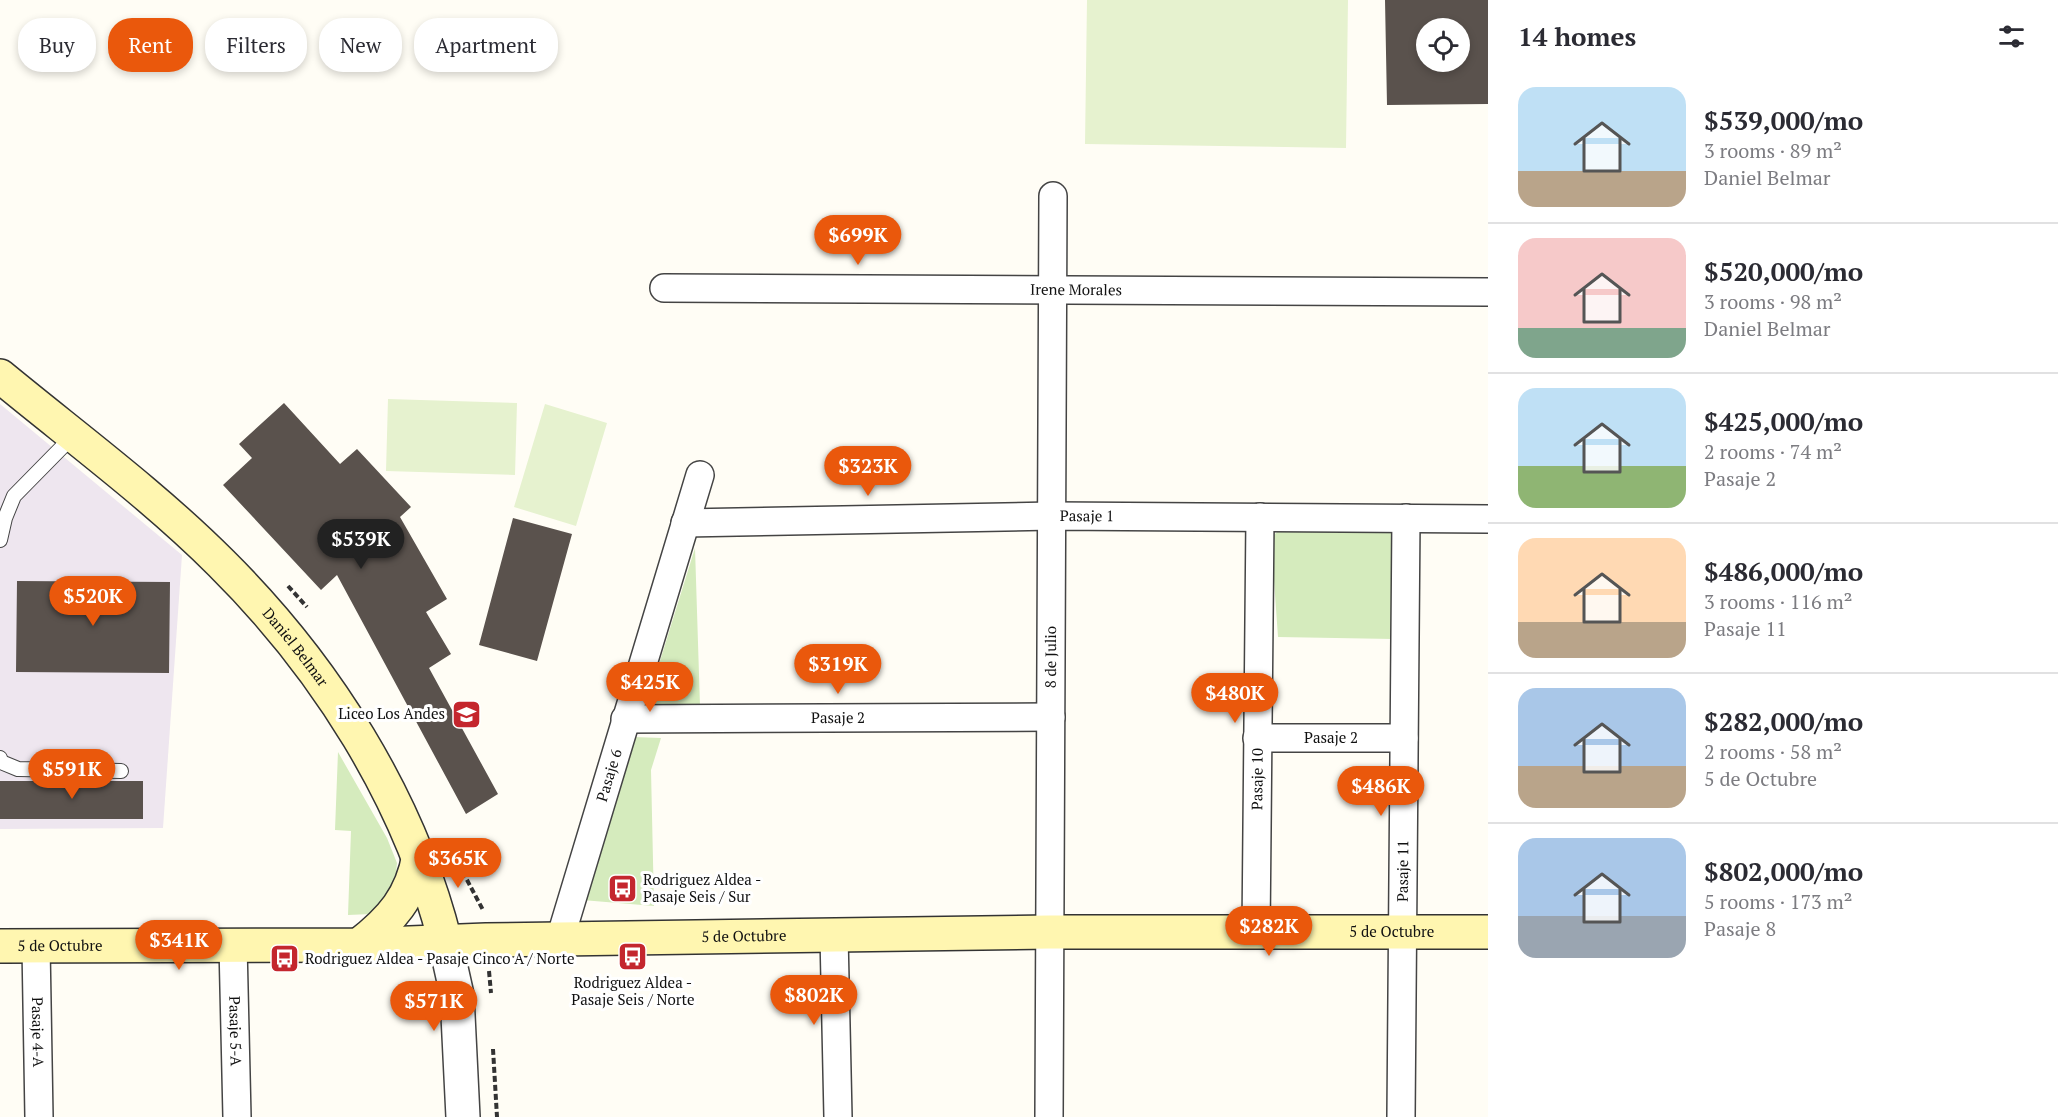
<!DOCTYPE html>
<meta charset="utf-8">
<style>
:root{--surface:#fff;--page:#f2f2f3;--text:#2b2b33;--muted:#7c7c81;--line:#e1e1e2;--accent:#ea580c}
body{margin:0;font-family:"PT Serif",serif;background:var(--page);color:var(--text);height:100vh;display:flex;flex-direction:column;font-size:22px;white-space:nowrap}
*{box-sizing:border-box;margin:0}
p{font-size:20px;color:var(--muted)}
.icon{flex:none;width:33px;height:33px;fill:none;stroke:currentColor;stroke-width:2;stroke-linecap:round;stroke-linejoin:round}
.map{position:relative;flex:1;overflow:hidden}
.sheet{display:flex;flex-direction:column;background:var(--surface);width:570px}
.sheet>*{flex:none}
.guide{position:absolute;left:18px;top:18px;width:570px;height:54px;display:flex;gap:12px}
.buttons{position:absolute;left:1416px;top:18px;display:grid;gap:12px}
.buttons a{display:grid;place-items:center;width:54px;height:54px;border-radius:50%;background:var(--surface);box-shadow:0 3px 9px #0003;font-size:30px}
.price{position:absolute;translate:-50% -51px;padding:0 14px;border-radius:21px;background:var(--accent);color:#fff;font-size:20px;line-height:39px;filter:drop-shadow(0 2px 3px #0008)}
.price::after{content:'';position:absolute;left:50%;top:36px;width:18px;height:14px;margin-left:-9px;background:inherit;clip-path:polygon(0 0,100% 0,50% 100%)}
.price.on{background:#222;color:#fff}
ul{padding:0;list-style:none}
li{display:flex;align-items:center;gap:18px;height:150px;padding:0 30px}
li+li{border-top:2px solid var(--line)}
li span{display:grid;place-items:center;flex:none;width:168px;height:120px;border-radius:18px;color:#555}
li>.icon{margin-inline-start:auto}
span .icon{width:72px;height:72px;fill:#fffc;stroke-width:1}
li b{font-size:26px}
h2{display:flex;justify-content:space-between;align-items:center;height:72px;padding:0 30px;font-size:26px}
.pill{padding:0 21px;border-radius:24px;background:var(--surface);box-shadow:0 3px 9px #0003;font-size:21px;line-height:54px}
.pill.on{background:var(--accent);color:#fff}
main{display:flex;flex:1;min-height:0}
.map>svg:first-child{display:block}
.industrial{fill:#eee6ef}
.green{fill:#d5ebbd}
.pitch{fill:#e6f2cf}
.building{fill:#5a524d;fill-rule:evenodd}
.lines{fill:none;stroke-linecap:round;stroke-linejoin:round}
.service-casing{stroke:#444;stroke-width:16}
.minor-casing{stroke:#444;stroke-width:30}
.tertiary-casing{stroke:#444;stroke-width:36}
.secondary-casing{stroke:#333;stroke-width:36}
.path{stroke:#333;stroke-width:4;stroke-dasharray:6 3;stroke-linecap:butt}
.service{stroke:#fff;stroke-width:14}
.minor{stroke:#fff;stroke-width:27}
.tertiary{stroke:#fff;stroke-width:33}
.secondary{stroke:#fff6b0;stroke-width:33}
.labels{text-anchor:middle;stroke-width:6;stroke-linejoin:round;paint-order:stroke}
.street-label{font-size:15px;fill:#111;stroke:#fff}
.poi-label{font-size:15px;fill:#111;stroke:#fff;text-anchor:start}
</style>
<main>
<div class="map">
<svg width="1488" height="1117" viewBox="0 0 1488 1117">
<rect width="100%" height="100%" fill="#fffdf5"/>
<!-- industrial -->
<path class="industrial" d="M0 404 182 555 163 828 0 829Z"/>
<!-- green -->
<path class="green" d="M1392 525 1395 541 1393 639 1278 637 1271 538 1282 527Z
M695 548 700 706H646Z
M634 737 661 738 651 770 654 906 582 900Z
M338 752 387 838 397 863 395 883 371 914 348 915 351 831 335 830Z"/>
<!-- pitch -->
<path class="pitch" d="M1087 0H1348L1346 148 1085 144Z
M388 399 517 403 515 475 386 471Z
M545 404 607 423 576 526 514 507Z"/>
<!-- building -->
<path class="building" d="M1385 0H1488V104L1387 105ZM1426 28H1460V62H1426Z
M284 403 340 464 357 449 411 507 400 517 447 599 426 612 451 654 429 668 498 794 466 814 337 575 321 590 223 485 252 458 239 444Z
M513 518 572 534 537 661 479 645Z
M17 581 170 582 169 673 16 672Z
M0 781H143V819H0Z"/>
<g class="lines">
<defs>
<path id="service" d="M0 540 5 518 14 496 73 436
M0 758 1 762 18 769 121 771"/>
<g id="minor">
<path id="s1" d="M664 288 1488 292"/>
<path id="s2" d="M685 523 1052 516 1488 519"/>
<path id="s3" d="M625 719 1051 717"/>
<path id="s4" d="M1257 738H1404"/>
<path id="s5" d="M1256 932 1260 517"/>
<path d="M834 935 838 1117"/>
<path id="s6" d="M560 939 700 475"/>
<path id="s7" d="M233 945 237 1117"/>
<path id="s8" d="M36 946 39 1117"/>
<path id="s9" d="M1049 1117 1053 196"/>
<path id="s10" d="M1401 1117 1406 518"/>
</g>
<path id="tertiary" d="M445 941 457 995 463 1117"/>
<g id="secondary">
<path id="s11" d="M0 376C74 437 153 495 221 563 325 666 409 798 445 941"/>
<path d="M359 945C391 920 412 897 419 855"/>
<path id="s12" d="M0 946 359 945 486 940 1049 932H1488"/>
</g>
</defs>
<!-- service casing -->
<use href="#service" class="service-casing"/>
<!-- minor casing -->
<use href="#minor" class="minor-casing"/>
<!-- tertiary casing -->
<use href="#tertiary" class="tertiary-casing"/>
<!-- secondary casing -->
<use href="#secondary" class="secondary-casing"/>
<!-- path -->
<path class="path" d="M288 586 307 607
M450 848 483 910
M489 971 491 993
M493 1049 497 1117"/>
<!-- service -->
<use href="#service" class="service"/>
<!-- minor -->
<use href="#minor" class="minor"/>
<!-- tertiary -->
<use href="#tertiary" class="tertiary"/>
<!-- secondary -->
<use href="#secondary" class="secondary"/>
</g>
<!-- icons -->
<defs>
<symbol id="school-square" viewBox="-11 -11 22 22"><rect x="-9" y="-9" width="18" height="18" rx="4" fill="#c4262e" stroke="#fff"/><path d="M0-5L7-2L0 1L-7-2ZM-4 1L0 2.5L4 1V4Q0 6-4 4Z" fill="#fff"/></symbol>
<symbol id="bus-square" viewBox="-11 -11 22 22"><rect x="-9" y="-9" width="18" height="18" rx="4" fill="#c4262e" stroke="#fff"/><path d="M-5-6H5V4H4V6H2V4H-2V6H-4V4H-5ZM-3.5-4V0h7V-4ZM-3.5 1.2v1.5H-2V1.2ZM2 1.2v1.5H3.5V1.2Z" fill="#fff"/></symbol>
</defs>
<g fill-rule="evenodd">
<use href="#school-square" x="450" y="698" width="33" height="33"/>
<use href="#bus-square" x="606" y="872" width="33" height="33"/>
<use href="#bus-square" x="616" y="940" width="33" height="33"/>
<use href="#bus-square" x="268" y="942" width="33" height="33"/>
</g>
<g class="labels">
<!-- street labels -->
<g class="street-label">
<text dy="5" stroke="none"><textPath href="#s1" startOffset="412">Irene Morales</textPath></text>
<text dy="5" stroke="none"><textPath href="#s2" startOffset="402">Pasaje 1</textPath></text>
<text dy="5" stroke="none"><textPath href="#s11" startOffset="402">Daniel Belmar</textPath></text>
<text dy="5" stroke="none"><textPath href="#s9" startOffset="460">8 de Julio</textPath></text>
<text dy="5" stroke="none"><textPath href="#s3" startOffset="213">Pasaje 2</textPath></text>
<text dy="5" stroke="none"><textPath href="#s4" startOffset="74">Pasaje 2</textPath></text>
<text dy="5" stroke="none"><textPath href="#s6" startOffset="171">Pasaje 6</textPath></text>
<text dy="5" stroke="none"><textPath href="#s5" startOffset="153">Pasaje 10</textPath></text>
<text dy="5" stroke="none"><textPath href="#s10" startOffset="246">Pasaje 11</textPath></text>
<text dy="5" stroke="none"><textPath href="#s12" startOffset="1392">5 de Octubre</textPath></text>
<text dy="5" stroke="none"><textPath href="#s12" startOffset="744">5 de Octubre</textPath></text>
<text dy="5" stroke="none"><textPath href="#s12" startOffset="60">5 de Octubre</textPath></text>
<text dy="5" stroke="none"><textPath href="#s7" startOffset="86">Pasaje 5-A</textPath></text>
<text dy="5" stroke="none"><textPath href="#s8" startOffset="86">Pasaje 4-A</textPath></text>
</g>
<!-- poi labels -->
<g class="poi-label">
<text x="445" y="719" text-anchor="end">Liceo Los Andes</text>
<text x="643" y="885">Rodriguez Aldea -<tspan x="643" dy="17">Pasaje Seis / Sur</tspan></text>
<text x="305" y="964">Rodriguez Aldea - Pasaje Cinco A / Norte</text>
<text x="633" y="988" text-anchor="middle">Rodriguez Aldea -<tspan x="633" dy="17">Pasaje Seis / Norte</tspan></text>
</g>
</g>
</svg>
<div class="buttons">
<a><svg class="icon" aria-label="locate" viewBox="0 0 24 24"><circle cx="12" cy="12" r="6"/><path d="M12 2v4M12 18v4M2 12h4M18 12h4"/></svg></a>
</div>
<b class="price" style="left:858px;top:266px">$699K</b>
<b class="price" style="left:868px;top:497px">$323K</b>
<b class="price on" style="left:361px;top:570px">$539K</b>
<b class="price" style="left:93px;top:627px">$520K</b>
<b class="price" style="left:838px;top:695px">$319K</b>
<b class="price" style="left:650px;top:713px">$425K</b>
<b class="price" style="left:1235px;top:724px">$480K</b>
<b class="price" style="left:72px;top:800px">$591K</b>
<b class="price" style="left:1381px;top:817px">$486K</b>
<b class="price" style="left:458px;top:889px">$365K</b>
<b class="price" style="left:1269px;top:957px">$282K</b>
<b class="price" style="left:179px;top:971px">$341K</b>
<b class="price" style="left:814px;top:1026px">$802K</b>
<b class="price" style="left:434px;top:1032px">$571K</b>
<div class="guide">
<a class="pill">Buy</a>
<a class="pill on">Rent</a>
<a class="pill">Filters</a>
<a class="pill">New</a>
<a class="pill">Apartment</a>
</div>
</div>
<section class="sheet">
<h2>14 homes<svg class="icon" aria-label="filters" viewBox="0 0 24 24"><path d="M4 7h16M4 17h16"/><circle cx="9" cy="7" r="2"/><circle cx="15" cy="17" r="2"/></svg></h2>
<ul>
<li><span style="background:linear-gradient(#bfe0f5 70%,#b9a48a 0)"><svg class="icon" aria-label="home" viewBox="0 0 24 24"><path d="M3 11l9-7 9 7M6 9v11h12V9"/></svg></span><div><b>$539,000/mo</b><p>3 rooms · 89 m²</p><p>Daniel Belmar</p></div></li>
<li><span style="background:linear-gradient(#f6c9c9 75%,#7fa58c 0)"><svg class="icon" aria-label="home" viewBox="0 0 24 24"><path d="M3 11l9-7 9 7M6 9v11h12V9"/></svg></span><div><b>$520,000/mo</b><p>3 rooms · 98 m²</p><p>Daniel Belmar</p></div></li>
<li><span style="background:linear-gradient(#bfe0f5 65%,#8fb573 0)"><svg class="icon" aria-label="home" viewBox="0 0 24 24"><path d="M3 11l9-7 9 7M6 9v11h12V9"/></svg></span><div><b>$425,000/mo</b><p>2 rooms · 74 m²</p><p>Pasaje 2</p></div></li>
<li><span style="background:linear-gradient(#ffd9b3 70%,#b9a48a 0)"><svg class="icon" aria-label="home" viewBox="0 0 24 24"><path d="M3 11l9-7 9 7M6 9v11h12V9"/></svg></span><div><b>$486,000/mo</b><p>3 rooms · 116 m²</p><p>Pasaje 11</p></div></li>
<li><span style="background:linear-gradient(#a9c7e8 65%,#b9a48a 0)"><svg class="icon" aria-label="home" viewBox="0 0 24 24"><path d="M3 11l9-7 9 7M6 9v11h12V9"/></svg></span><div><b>$282,000/mo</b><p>2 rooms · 58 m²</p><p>5 de Octubre</p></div></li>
<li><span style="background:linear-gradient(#a9c7e8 65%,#9aa5b1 0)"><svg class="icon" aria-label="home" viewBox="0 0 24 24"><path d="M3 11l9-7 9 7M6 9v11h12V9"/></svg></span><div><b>$802,000/mo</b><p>5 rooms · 173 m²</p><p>Pasaje 8</p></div></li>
</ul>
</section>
</main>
